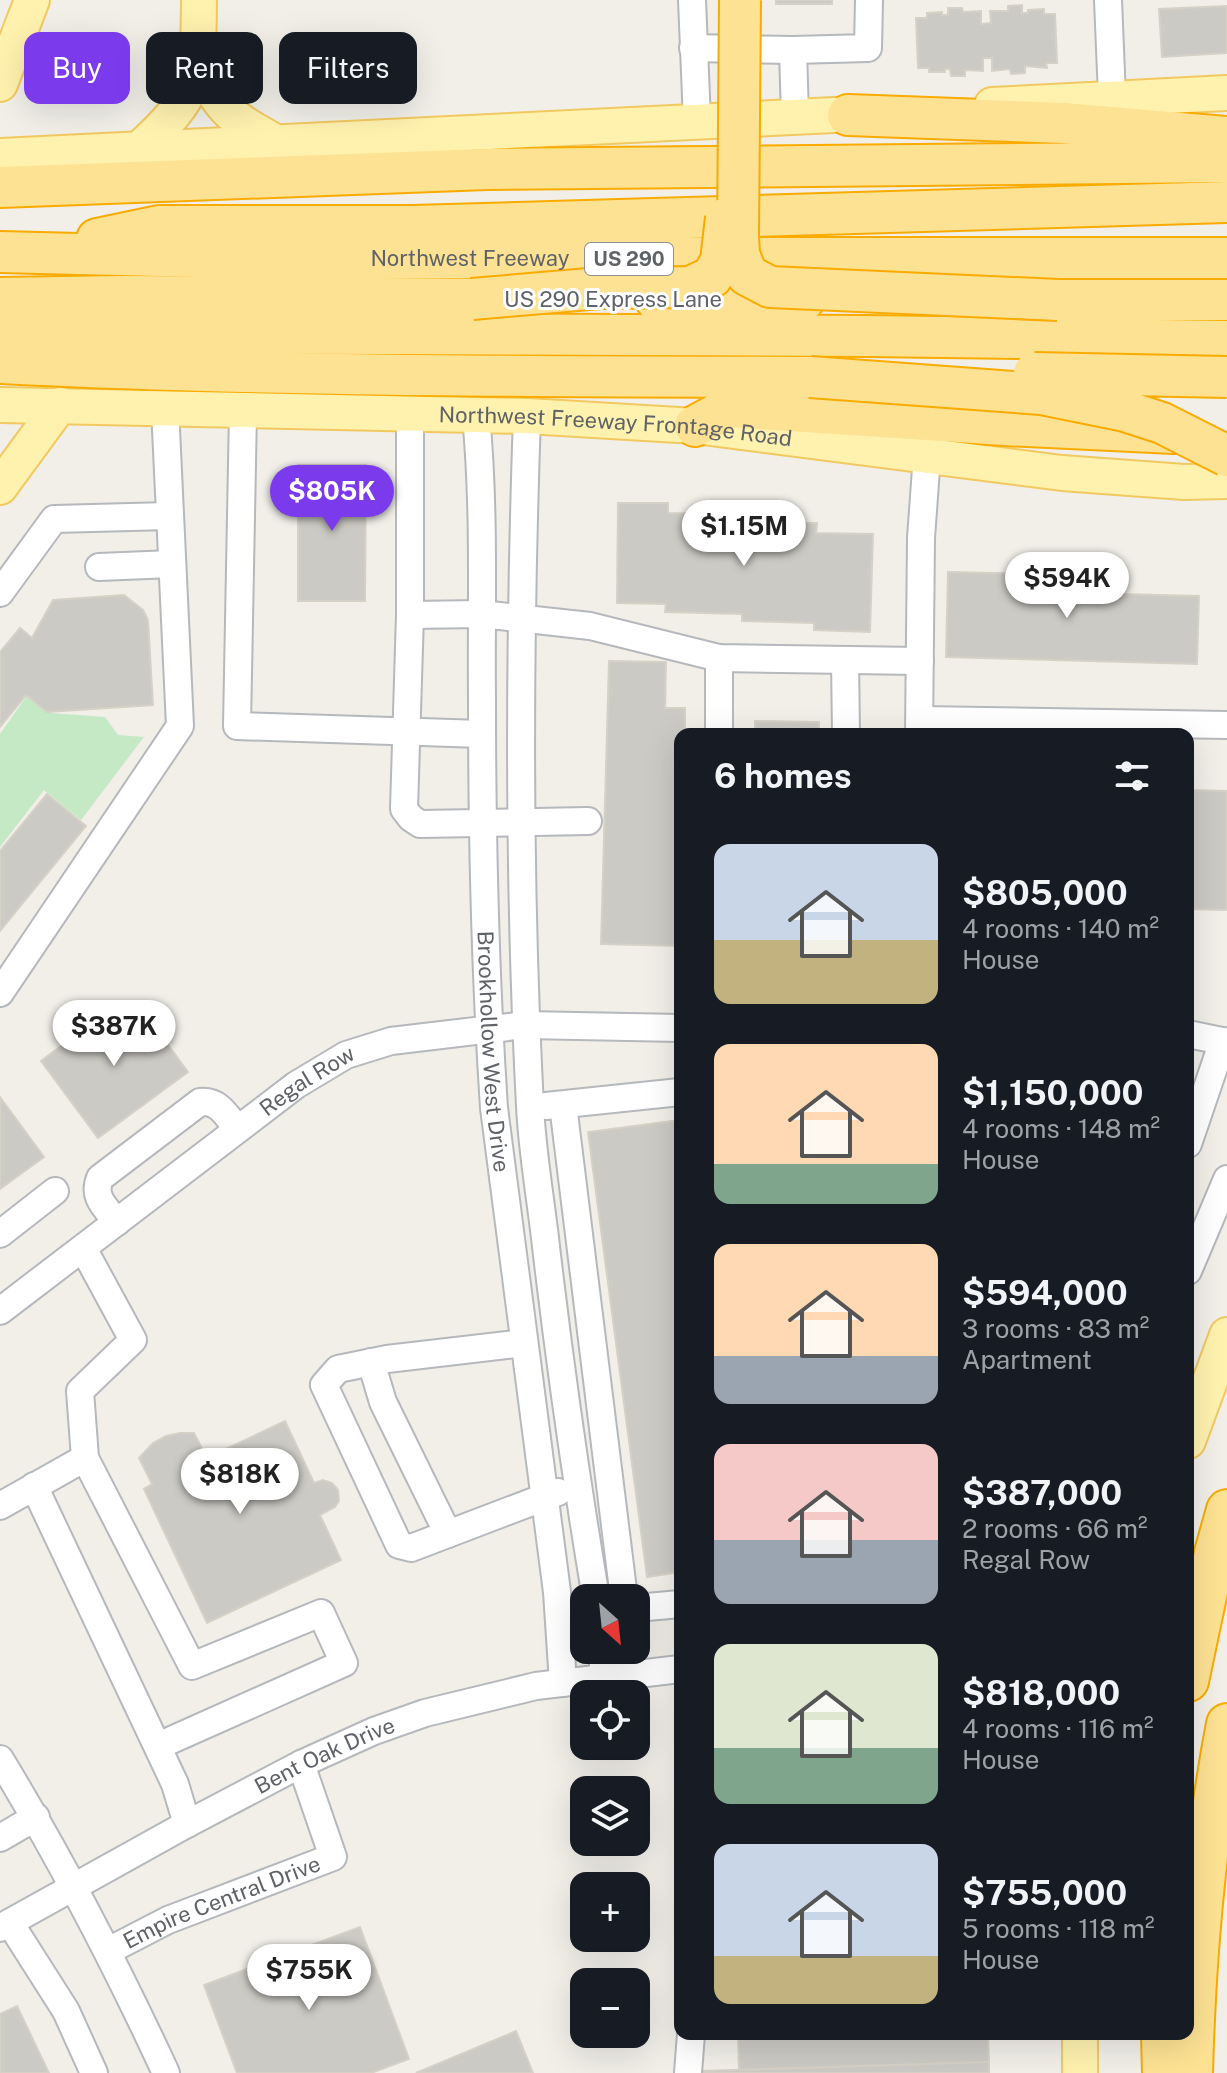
<!DOCTYPE html>
<meta charset="utf-8">
<style>
:root{--surface:#171b24;--page:#20242c;--text:#f1f3f6;--muted:#9ea1a6;--accent:#7c3aed}
body{margin:0;font-family:"Public Sans",sans-serif;background:var(--page);color:var(--text);height:100vh;display:flex;flex-direction:column;font-size:30px;white-space:nowrap}
*{box-sizing:border-box;margin:0}
p{font-size:26px;color:var(--muted)}
.icon{flex:none;width:44px;height:44px;fill:none;stroke:currentColor;stroke-width:2;stroke-linecap:round;stroke-linejoin:round}
.map{position:relative;flex:1;overflow:hidden}
.side{position:absolute;left:674px;top:728px;width:520px;height:1312px;display:flex;flex-direction:column;background:var(--surface);border-radius:16px;box-shadow:0 8px 32px #0002}
.side>*{flex:none}
.top-card{position:absolute;left:24px;top:32px;width:530px;height:72px;display:flex;gap:16px}
.needle{width:52px;rotate:153deg}
.tools{position:absolute;left:570px;top:1584px;display:grid;gap:16px}
.tools a{display:grid;place-items:center;width:80px;height:80px;border-radius:16px;background:var(--surface);box-shadow:0 8px 32px #0002;font-size:40px}
.price{position:absolute;translate:-50% -68px;padding:0 18px;border-radius:28px;background:#fff;color:#222;font-size:26px;line-height:52px;filter:drop-shadow(0 2px 4px #0008)}
.price::after{content:'';position:absolute;left:50%;top:48px;width:24px;height:18px;margin-left:-12px;background:inherit;clip-path:polygon(0 0,100% 0,50% 100%)}
.price.active{background:var(--accent);color:#fff}
ul{padding:0;list-style:none}
li{display:flex;align-items:center;gap:24px;height:200px;padding:0 40px}
li span{display:grid;place-items:center;flex:none;width:224px;height:160px;border-radius:16px;color:#555}
li>.icon{margin-inline-start:auto}
span .icon{width:96px;height:96px;fill:#fffc;stroke-width:1}
li b{font-size:34px}
h2{display:flex;justify-content:space-between;align-items:center;height:96px;padding:0 40px;font-size:34px}
.tag{padding:0 28px;border-radius:16px;background:var(--surface);box-shadow:0 8px 32px #0002;font-size:28px;line-height:72px}
.tag.active{background:var(--accent);color:#fff}
.map>svg:first-child{display:block}
.green{fill:#c5e8c5}
.building{fill:#cccac5;stroke:#d6d1c6;stroke-width:2}
.lines{fill:none;stroke-linecap:round;stroke-linejoin:round}
.minor-casing{stroke:#b5b8bc;stroke-width:30}
.major-casing{stroke:#f2c960;stroke-width:38}
.highway-casing{stroke:#f9ab00;stroke-width:44}
.minor{stroke:#fff;stroke-width:26}
.major{stroke:#fff2af;stroke-width:34}
.highway{stroke:#fde293;stroke-width:40}
.highway-bridge-casing{stroke:#f9ab00;stroke-width:44;stroke-linecap:butt}
.highway-bridge{stroke:#fde293;stroke-width:40}
.labels{text-anchor:middle;stroke-width:6;stroke-linejoin:round;paint-order:stroke}
.shield{fill:#fff;stroke:#8f9295;stroke-width:2}
.shield-label{font-size:20px;font-weight:bold;fill:#5f6368}
.street-label{font-size:22px;fill:#5f6368;stroke:#fff}
</style>
<div class="map">
<svg width="1227" height="2073" viewBox="0 0 1227 2073">
<rect width="100%" height="100%" fill="#f1efe8"/>
<!-- green -->
<path class="green" d="M31 690 48 698 51 713 105 717 118 735 144 737 81 820 44 790 0 847V734Z"/>
<!-- building -->
<path class="building" d="M776 0H832V4H776Z
M1022 5V13H1028V10L1044 9V14H1055L1057 63H1046L1047 68 1025 66V73L1011 74 1010 69 992 71V58H983V71L965 70V76H951L950 69H945V72H929V68H918L916 18H927V13L942 12V15H948V8H962L963 12 981 11V24L991 23 990 11H1008V6Z
M1227 6V53L1162 57 1159 9Z
M298 465H366L365 601H298Z
M618 503H668V513L745 514V522L817 523 816 533 873 534 870 632 814 630V623L742 621V614L665 612 666 604 617 603Z
M948 572 1122 576 1121 594 1199 596 1197 664 946 657Z
M124 595 143 610 148 620 153 705 47 712 26 695 0 727V652L20 628 32 638 53 600Z
M609 661 666 662 665 708H685V734H680L679 946 601 944Z
M755 721 819 722V734H755Z
M1188 790 1227 791V910L1188 909Z
M47 794 86 826 0 931V851Z
M120 1002 133 1021 144 1012 188 1072 98 1138 41 1061Z
M0 1097 44 1157 0 1189Z
M680 1120V1572L647 1577 588 1132Z
M285 1421 314 1483 323 1480 332 1483 338 1490 339 1501 335 1507 320 1515 341 1560 207 1623 144 1489 152 1484 139 1458 153 1443 166 1436 180 1433H194L207 1458Z
M360 1927 409 2059 371 2073H237L204 1985Z
M17 2006 49 2073H0V2014Z
M516 2031 533 2073H416Z
M738 2034H988L989 2062 739 2070Z
M989 2062V2073H702V2071Z"/>
<g class="lines">
<defs>
<g id="minor">
<path d="M692 0 697 121"/>
<path d="M1108 0 1112 97"/>
<path d="M693 48 793 50"/>
<path d="M795 117 793 50 868 48 869 0"/>
<path d="M243 411 237 726 482 734"/>
<path d="M410 415V615L404 809 411 818 420 824 588 821"/>
<path id="s1" d="M476 416C485 510 481 606 482 701 482 837 485 972 494 1108L557 1592 563 1683"/>
<path d="M527 416C519 646 518 877 530 1106 532 1150 540 1195 545 1238 559 1359 576 1479 596 1598"/>
<path d="M99 567 172 564"/>
<path d="M0 593 54 519 169 516"/>
<path d="M410 615 481 614 590 626 719 658 920 661"/>
<path d="M845 660 846 734"/>
<path d="M920 720 1227 725"/>
<path d="M719 734V658"/>
<path d="M919 734 921 538 927 455"/>
<path d="M0 993 180 726 165 408"/>
<path d="M1188 1034 1227 1042"/>
<path d="M563 1105 624 1598"/>
<path d="M546 1106 680 1092"/>
<path d="M1188 1144 1223 1041"/>
<path d="M117 1222C105 1207 92 1197 100 1178L200 1102C219 1100 227 1116 237 1129"/>
<path d="M0 1234 55 1191"/>
<path d="M1188 1271 1227 1179"/>
<path id="s2" d="M0 1311 296 1085 346 1055 391 1041 525 1025 680 1028"/>
<path d="M524 1343 387 1359 338 1369 324 1385 399 1545 411 1548 558 1492"/>
<path d="M371 1362 383 1402 448 1534"/>
<path d="M85 1458 192 1666 321 1613 344 1663 158 1746"/>
<path d="M34 1486 175 1784 187 1824"/>
<path d="M0 1506 85 1458 80 1391 133 1340 83 1248"/>
<path d="M636 1608 680 1604"/>
<path d="M602 1650 604 1678"/>
<path d="M0 1759C62 1861 116 1965 166 2073"/>
<path d="M0 1838 36 1817"/>
<path d="M10 1923 66 2011 94 2073"/>
<path id="s3" d="M0 1928 187 1824 301 1764 374 1731 425 1713 536 1686 680 1669"/>
<path id="s4" d="M108 1951 168 1920 333 1857 301 1764"/>
<path d="M688 2073 691 2034"/>
</g>
<g id="major">
<path d="M199 66C223 112 229 116 274 141"/>
<path d="M0 84 32 0"/>
<path d="M992 105 1227 93"/>
<path d="M139 149C200 94 198 79 199 0"/>
<path d="M0 156 875 113"/>
<path id="s5" d="M0 405 527 416 695 426 1062 473 1184 482 1227 481"/>
<path d="M0 487 60 405"/>
<path d="M1188 1441 1227 1335"/>
<path d="M1080 2034V2073"/>
</g>
<g id="highway">
<path d="M848 115 1063 123 1227 137"/>
<path d="M0 187 487 169 1227 162"/>
<path d="M97 239 159 226H413L1227 202"/>
<path id="s6" d="M0 252 238 258H1227"/>
<path d="M0 298 123 296 508 299"/>
<path d="M656 300H804"/>
<path d="M1024 300H1227"/>
<path d="M0 336 93 333 866 336 1227 341"/>
<path d="M0 363C270 377 540 376 810 377"/>
<path d="M695 426 730 407 1004 425 1174 433"/>
<path d="M1188 1681 1215 1553 1227 1510"/>
<path d="M1162 2034 1163 2073"/>
<path d="M1192 2073C1195 1956 1205 1840 1227 1724"/>
</g>
</defs>
<!-- minor casing -->
<use href="#minor" class="minor-casing"/>
<!-- major casing -->
<use href="#major" class="major-casing"/>
<!-- highway casing -->
<use href="#highway" class="highway-casing"/>
<!-- minor -->
<use href="#minor" class="minor"/>
<!-- major -->
<use href="#major" class="major"/>
<!-- highway -->
<use href="#highway" class="highway"/>
<defs>
<path id="highway-bridge" d="M740 0 738 236 739 254 747 275 770 287 1058 300
M472 299 601 288 690 287 712 277 721 261 726 218
M1034 373 1227 377
M810 377 1041 394 1125 411 1162 423 1227 456"/>
</defs>
<!-- highway-bridge casing -->
<use href="#highway-bridge" class="highway-bridge-casing"/>
<!-- highway-bridge -->
<use href="#highway-bridge" class="highway-bridge"/>
</g>
<g class="labels">
<!-- shield labels -->
<rect class="shield" x="585" y="243" width="88" height="32" rx="6"/>
<g class="shield-label">
<text x="629" y="266">US 290</text>
</g>
<!-- street labels -->
<g class="street-label">
<text dy="8" stroke="none"><textPath href="#s6" startOffset="470">Northwest Freeway</textPath></text>
<text x="613" y="307">US 290 Express Lane</text>
<text dy="8" stroke="none"><textPath href="#s5" startOffset="616">Northwest Freeway Frontage Road</textPath></text>
<text dy="8" stroke="none"><textPath href="#s1" startOffset="636">Brookhollow West Drive</textPath></text>
<text dy="8" stroke="none"><textPath href="#s2" startOffset="384">Regal Row</textPath></text>
<text dy="8" stroke="none"><textPath href="#s3" startOffset="368">Bent Oak Drive</textPath></text>
<text dy="8" stroke="none"><textPath href="#s4" startOffset="124">Empire Central Drive</textPath></text>
</g>
</g>
</svg>
<div class="tools">
<a><svg class="needle" viewBox="-14 -14 28 28"><path d="M0-13l5 13h-10z" fill="#e53935"/><path d="M0 13l5-13h-10z" fill="#9ea1a6"/></svg></a>
<a><svg class="icon" aria-label="locate" viewBox="0 0 24 24"><circle cx="12" cy="12" r="6"/><path d="M12 2v4M12 18v4M2 12h4M18 12h4"/></svg></a>
<a><svg class="icon" aria-label="layers" viewBox="0 0 24 24"><path d="M12 4l9 5-9 5-9-5zM3 14l9 5 9-5"/></svg></a>
<a>+</a>
<a>−</a>
</div>
<b class="price active" style="left:332px;top:533px">$805K</b>
<b class="price" style="left:744px;top:568px">$1.15M</b>
<b class="price" style="left:1067px;top:620px">$594K</b>
<b class="price" style="left:114px;top:1068px">$387K</b>
<b class="price" style="left:240px;top:1516px">$818K</b>
<b class="price" style="left:309px;top:2012px">$755K</b>
<div class="top-card">
<a class="tag active">Buy</a>
<a class="tag">Rent</a>
<a class="tag">Filters</a>
</div>
<section class="side">
<h2>6 homes<svg class="icon" aria-label="filters" viewBox="0 0 24 24"><path d="M4 7h16M4 17h16"/><circle cx="9" cy="7" r="2"/><circle cx="15" cy="17" r="2"/></svg></h2>
<ul>
<li><span style="background:linear-gradient(#c9d6e8 60%,#c2b280 0)"><svg class="icon" aria-label="home" viewBox="0 0 24 24"><path d="M3 11l9-7 9 7M6 9v11h12V9"/></svg></span><div><b>$805,000</b><p>4 rooms · 140 m²</p><p>House</p></div></li>
<li><span style="background:linear-gradient(#ffd9b3 75%,#7fa58c 0)"><svg class="icon" aria-label="home" viewBox="0 0 24 24"><path d="M3 11l9-7 9 7M6 9v11h12V9"/></svg></span><div><b>$1,150,000</b><p>4 rooms · 148 m²</p><p>House</p></div></li>
<li><span style="background:linear-gradient(#ffd9b3 70%,#9aa5b1 0)"><svg class="icon" aria-label="home" viewBox="0 0 24 24"><path d="M3 11l9-7 9 7M6 9v11h12V9"/></svg></span><div><b>$594,000</b><p>3 rooms · 83 m²</p><p>Apartment</p></div></li>
<li><span style="background:linear-gradient(#f6c9c9 60%,#9aa5b1 0)"><svg class="icon" aria-label="home" viewBox="0 0 24 24"><path d="M3 11l9-7 9 7M6 9v11h12V9"/></svg></span><div><b>$387,000</b><p>2 rooms · 66 m²</p><p>Regal Row</p></div></li>
<li><span style="background:linear-gradient(#dfe7d0 65%,#7fa58c 0)"><svg class="icon" aria-label="home" viewBox="0 0 24 24"><path d="M3 11l9-7 9 7M6 9v11h12V9"/></svg></span><div><b>$818,000</b><p>4 rooms · 116 m²</p><p>House</p></div></li>
<li><span style="background:linear-gradient(#c9d6e8 70%,#c2b280 0)"><svg class="icon" aria-label="home" viewBox="0 0 24 24"><path d="M3 11l9-7 9 7M6 9v11h12V9"/></svg></span><div><b>$755,000</b><p>5 rooms · 118 m²</p><p>House</p></div></li>
</ul>
</section>
</div>
